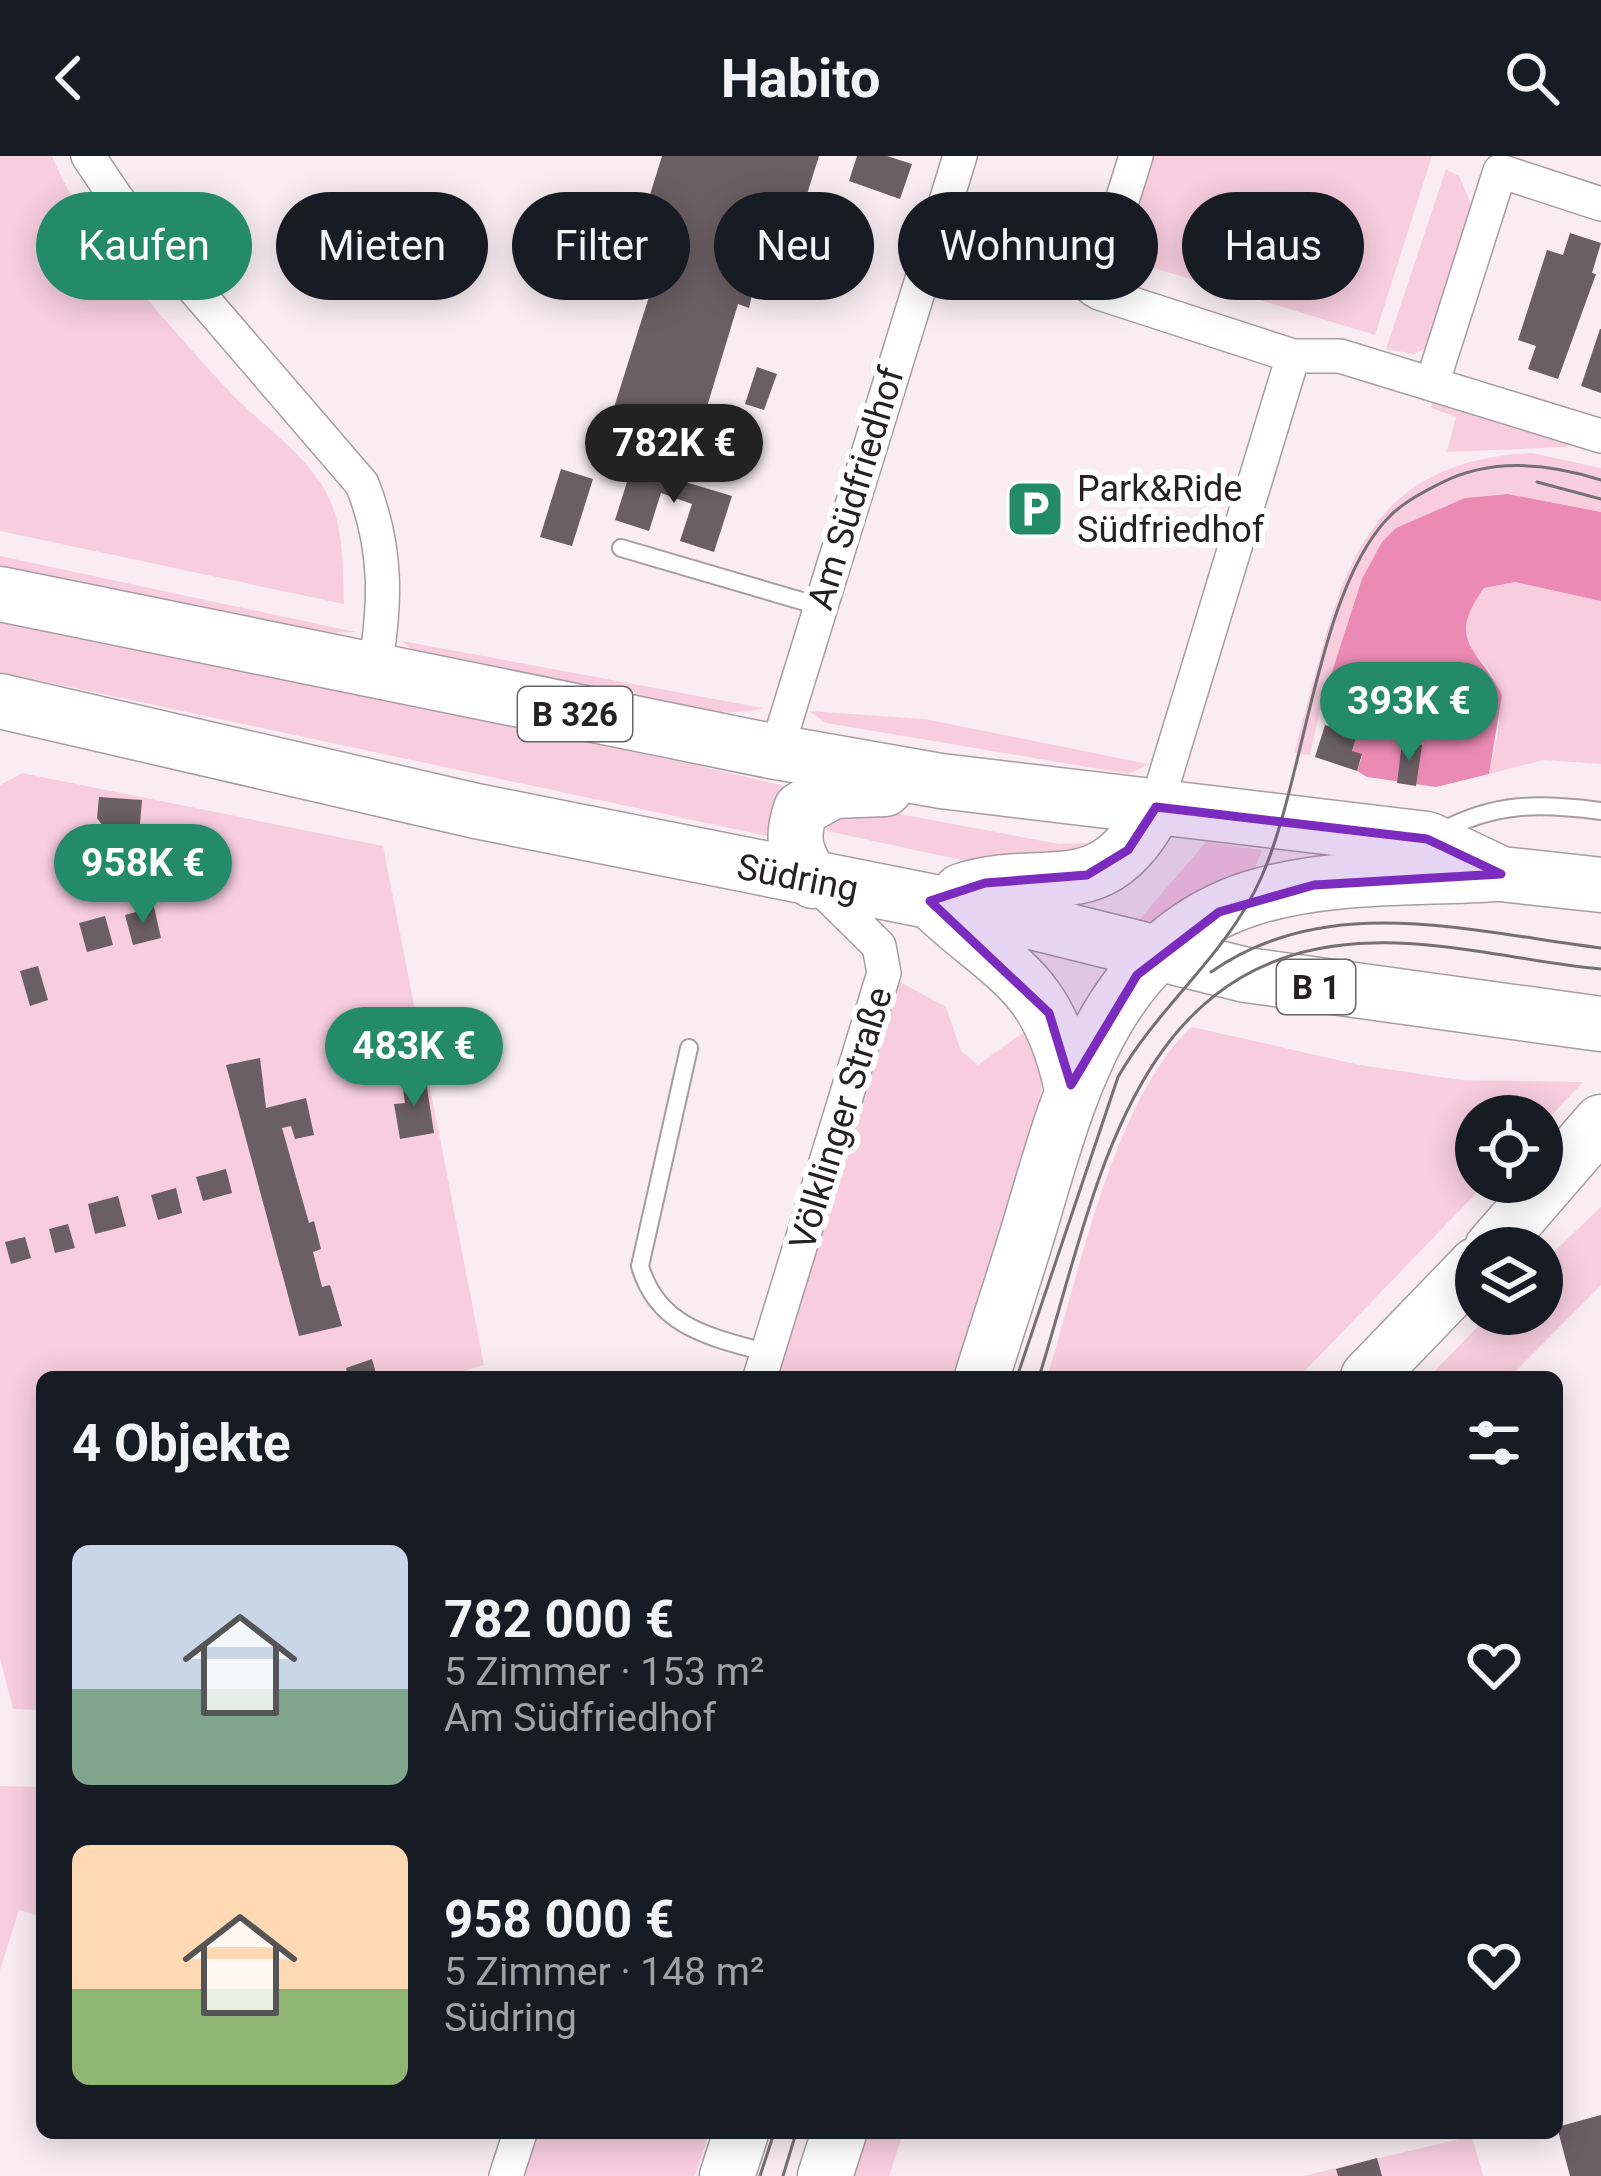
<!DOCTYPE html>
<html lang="de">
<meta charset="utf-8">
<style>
:root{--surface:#171b24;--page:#20242c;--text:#f1f3f6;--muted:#9ea1a6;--accent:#248b68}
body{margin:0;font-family:Roboto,sans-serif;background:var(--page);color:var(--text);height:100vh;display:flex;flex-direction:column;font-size:45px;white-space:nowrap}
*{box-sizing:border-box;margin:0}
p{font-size:39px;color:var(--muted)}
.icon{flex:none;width:66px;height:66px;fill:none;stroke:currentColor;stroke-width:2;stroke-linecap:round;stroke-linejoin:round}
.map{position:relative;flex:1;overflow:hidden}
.side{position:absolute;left:36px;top:1215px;width:1527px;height:768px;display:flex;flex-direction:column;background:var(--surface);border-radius:18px;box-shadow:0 6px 30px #0003}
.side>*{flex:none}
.guide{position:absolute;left:36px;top:36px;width:1530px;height:108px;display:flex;gap:24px}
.fabs{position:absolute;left:1455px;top:939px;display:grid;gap:24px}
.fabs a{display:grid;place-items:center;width:108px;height:108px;border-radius:50%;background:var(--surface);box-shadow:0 6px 30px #0003;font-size:60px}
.price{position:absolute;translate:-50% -102px;padding:0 27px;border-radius:42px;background:var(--accent);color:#fff;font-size:39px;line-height:78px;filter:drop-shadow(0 3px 6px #0008)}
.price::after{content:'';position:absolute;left:50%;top:72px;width:36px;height:27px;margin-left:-18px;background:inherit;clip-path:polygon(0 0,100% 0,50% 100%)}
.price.selected{background:#222;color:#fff}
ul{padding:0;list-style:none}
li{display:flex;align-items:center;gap:36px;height:300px;padding:0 36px}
li span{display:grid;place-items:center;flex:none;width:336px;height:240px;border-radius:18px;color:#555}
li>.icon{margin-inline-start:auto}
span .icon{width:144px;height:144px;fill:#fffc;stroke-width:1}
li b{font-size:51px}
h2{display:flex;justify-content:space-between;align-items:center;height:144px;padding:0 36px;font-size:51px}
.tag{padding:0 42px;border-radius:54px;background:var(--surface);box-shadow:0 6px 30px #0003;font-size:42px;line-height:108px}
.tag.selected{background:var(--accent);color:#fff}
header{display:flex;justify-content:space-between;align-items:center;height:156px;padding:0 36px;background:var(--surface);font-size:54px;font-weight:700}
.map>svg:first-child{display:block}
.green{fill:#f8cedf}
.forest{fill:#eb8ab5}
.building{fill:#6a5f63}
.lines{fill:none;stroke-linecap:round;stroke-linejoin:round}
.service-casing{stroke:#a79ca0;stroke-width:20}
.minor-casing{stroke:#a79ca0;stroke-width:36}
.primary-casing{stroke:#a79ca0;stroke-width:57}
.service{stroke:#fff;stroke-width:16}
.minor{stroke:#fff;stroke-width:33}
.primary{stroke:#fff;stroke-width:54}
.tram{stroke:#777073;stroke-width:3}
.marked{fill:#7b2cbf;fill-opacity:0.2;stroke:#7b2cbf;stroke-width:9;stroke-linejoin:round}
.labels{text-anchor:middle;stroke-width:12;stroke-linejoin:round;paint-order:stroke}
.shield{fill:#fff;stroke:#666465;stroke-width:3}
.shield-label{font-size:33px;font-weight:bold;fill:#252123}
.street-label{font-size:36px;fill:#252123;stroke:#fff}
.poi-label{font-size:36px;fill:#252123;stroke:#fff;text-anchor:start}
</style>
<header><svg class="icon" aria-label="back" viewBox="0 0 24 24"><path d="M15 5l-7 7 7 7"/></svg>Habito<svg class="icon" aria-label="search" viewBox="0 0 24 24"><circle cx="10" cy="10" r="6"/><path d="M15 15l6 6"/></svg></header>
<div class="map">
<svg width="1601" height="2020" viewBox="0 0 1601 2020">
<rect width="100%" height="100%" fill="#f9edf1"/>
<!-- green -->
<path class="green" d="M0 0H52C81 74 173 174 228 234 260 269 315 303 332 349 344 380 343 416 344 448L0 375Z
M1154 0H1432L1375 179 1121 102Z
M1446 13 1459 20 1475 57 1428 191 1414 198 1386 193Z
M1432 245 1568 288 1567 291 1447 296 1456 261 1431 252Z
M1532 297 1601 312V356L1508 338 1465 342 1322 546 1310 599 1294 597C1338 449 1343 306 1532 297Z
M0 400 356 476 324 477 0 409Z
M1515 426 1601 445V608L1544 604 1489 618C1495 591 1504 560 1497 532 1487 490 1437 497 1484 432Z
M0 463 695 609 794 632 772 681 0 516Z
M402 485 763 552C704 572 485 510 413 495Z
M809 555 925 563 1148 608 1129 618 826 567Z
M22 617 383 690 484 1209 442 1221H42V1554L13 1553 0 1502V629Z
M857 650 1059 688 1109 686 1003 713 827 675 829 662Z
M1206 686 1262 694 1252 720 1156 769 1138 765Z
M900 826 946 851 961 895 978 909 1031 871 1043 902 1039 960 953 1221H776Z
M1192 871 1360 909 1461 924 1583 926 1542 969V960H1476V1026H1487L1299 1221H1047C1079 1119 1114 942 1192 871Z
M1601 1051V1129L1510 1221H1429L1490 1158H1542V1107Z
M0 1630 42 1631V1761L19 1754 0 1814Z
M536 1977H709L695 2020H522Z
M863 1977H903L889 2020H851Z
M1472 1980 1483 2020H1303Z"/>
<!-- forest -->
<path class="forest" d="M1508 338 1601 356V445L1515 426 1484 432C1444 487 1480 493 1502 539L1489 618 1436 631 1367 621 1357 615 1362 600 1352 595 1357 579 1331 570 1322 547 1362 423 1382 386 1396 372 1465 342Z"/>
<!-- building -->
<path class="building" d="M662 0H819L803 51 794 48 789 64 771 59 749 152 738 148 686 320 640 305 643 295 604 283 659 109 631 100Z
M857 0H887L912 8 900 43 849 25Z
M1570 77 1601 87 1592 117 1596 118 1558 223 1528 213 1536 190 1518 184 1547 94 1563 99Z
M1600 173H1601V237L1581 230Z
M757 211 777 218 764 254 745 248Z
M632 310 732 340 714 396 680 385 692 348 661 337 649 375 615 364Z
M561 313 593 323 572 390 540 381Z
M1325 569 1357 579 1352 595 1362 598 1357 615 1315 601Z
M1402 587 1422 589 1416 630 1397 627Z
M99 641 142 644 139 679 108 677 97 662Z
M154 751 161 782 133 789 125 759Z
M105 760 113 789 87 796 79 767Z
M38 810 48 844 30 850 20 815Z
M260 902 266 952 306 942 314 979 295 983 291 970 282 972 309 1067 314 1065 321 1093 313 1096 322 1131 330 1129 342 1170 299 1180 226 909Z
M425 919 434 977 400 983 394 948 405 947 402 924Z
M226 1013 232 1037 203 1045 196 1021Z
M176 1032 182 1057 158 1064 151 1039Z
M118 1040 126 1070 95 1078 88 1048Z
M68 1068 75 1092 55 1097 49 1073Z
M25 1081 31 1102 11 1108 5 1086Z
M372 1203 377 1221H348L346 1212Z
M1601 1959V2020H1570L1557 1971Z
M1377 2002 1382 2020H1338L1336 2013Z"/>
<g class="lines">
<defs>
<path id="service" d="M621 392 819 450
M1440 676C1495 646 1540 647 1601 655
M689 892 640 1110C658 1172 711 1181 768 1197"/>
<path id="minor" d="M88 0 117 43 362 328C388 393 386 449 374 517
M937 68 1046 100 1099 137 1293 200H1340L1601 280
M1094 134 1136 0
M1433 225 1500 15 1601 48
M776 596 960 0
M1156 651 1293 200
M760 1221 884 817 879 790 814 726
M506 2020 520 1977"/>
<path id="primary" d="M0 438 776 596 941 625 1427 683 1501 718 1601 729
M0 545 476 655 1024 764 1246 819 1601 868
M813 725C796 698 790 684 801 653L833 635 885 633
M961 735C1047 707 1101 756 1156 651
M932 747C1006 816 1047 822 1071 929
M1492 1092 1601 966
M982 1221C999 1166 1018 1111 1034 1056 1071 930 1110 787 1252 742 1328 718 1416 723 1496 718
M1368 1221 1476 1109
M727 2020 741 1977
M825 2020 839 1977"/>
</defs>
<!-- service casing -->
<use href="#service" class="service-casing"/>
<!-- minor casing -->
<use href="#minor" class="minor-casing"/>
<!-- primary casing -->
<use href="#primary" class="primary-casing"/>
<!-- service -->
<use href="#service" class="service"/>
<!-- minor -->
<use href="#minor" class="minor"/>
<!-- primary -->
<use href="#primary" class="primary"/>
<!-- tram -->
<path class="tram" d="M1537 326 1601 343
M1211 816C1328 734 1471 776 1601 792
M1017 1221 1118 921C1159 849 1227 799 1261 722 1305 624 1317 436 1388 362 1403 346 1422 337 1441 327 1492 301 1548 307 1601 324
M1039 1221C1097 1037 1129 792 1373 787 1449 785 1526 806 1601 813
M760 2020 774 1977
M783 2020 796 1977"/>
</g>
<!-- marked area -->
<path class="marked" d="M1156 651 1427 683 1501 718 1314 729 1219 756 1137 819 1071 929 1049 857 930 745 985 727 1087 719 1128 694Z"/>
<!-- icons -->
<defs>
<symbol id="parking-square" viewBox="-11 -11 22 22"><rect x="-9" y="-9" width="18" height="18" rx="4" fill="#248b68" stroke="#fff"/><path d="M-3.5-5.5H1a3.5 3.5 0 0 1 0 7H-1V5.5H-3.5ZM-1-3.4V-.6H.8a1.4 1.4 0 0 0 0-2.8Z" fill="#fff"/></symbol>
</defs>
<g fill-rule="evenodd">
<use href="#parking-square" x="1002" y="320" width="66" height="66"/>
</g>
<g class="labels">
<!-- shield labels -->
<g class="shield">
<rect x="518" y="531" width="114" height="54" rx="9"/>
<rect x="1277" y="804" width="78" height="54" rx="9"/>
</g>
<g class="shield-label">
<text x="575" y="570">B 326</text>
<text x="1316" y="843">B 1</text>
</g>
<!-- street labels -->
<g class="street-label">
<text transform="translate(855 332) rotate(-73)" y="13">Am Südfriedhof</text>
<text transform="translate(798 721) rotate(11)" y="13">Südring</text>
<text transform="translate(840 962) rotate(-73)" y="13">Völklinger Straße</text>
</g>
<!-- poi labels -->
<g class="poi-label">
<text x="1077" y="345">Park&amp;Ride<tspan x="1077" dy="41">Südfriedhof</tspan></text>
</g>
</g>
</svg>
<div class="fabs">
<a><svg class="icon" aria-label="locate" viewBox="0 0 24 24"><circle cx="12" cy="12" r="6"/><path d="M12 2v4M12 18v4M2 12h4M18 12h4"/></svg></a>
<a><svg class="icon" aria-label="layers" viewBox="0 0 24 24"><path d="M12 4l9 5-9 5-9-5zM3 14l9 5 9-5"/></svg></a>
</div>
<b class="price selected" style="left:674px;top:350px">782K €</b>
<b class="price" style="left:1409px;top:608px">393K €</b>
<b class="price" style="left:143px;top:770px">958K €</b>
<b class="price" style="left:414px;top:953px">483K €</b>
<div class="guide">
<a class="tag selected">Kaufen</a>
<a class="tag">Mieten</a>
<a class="tag">Filter</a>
<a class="tag">Neu</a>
<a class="tag">Wohnung</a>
<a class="tag">Haus</a>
</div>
<section class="side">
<h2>4 Objekte<svg class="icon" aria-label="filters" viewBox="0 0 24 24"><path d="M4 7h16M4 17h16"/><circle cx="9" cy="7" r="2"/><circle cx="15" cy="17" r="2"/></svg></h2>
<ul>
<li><span style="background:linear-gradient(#c9d6e8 60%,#7fa58c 0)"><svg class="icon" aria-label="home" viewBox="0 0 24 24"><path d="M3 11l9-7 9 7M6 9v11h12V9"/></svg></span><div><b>782 000 €</b><p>5 Zimmer · 153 m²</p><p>Am Südfriedhof</p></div><svg class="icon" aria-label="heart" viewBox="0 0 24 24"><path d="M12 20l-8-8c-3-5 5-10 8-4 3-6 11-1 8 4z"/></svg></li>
<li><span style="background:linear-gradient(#ffd9b3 60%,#8fb573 0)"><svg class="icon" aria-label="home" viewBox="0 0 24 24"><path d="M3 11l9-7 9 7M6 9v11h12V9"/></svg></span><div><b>958 000 €</b><p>5 Zimmer · 148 m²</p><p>Südring</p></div><svg class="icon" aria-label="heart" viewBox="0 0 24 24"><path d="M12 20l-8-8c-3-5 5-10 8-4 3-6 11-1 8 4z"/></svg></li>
</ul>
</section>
</div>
